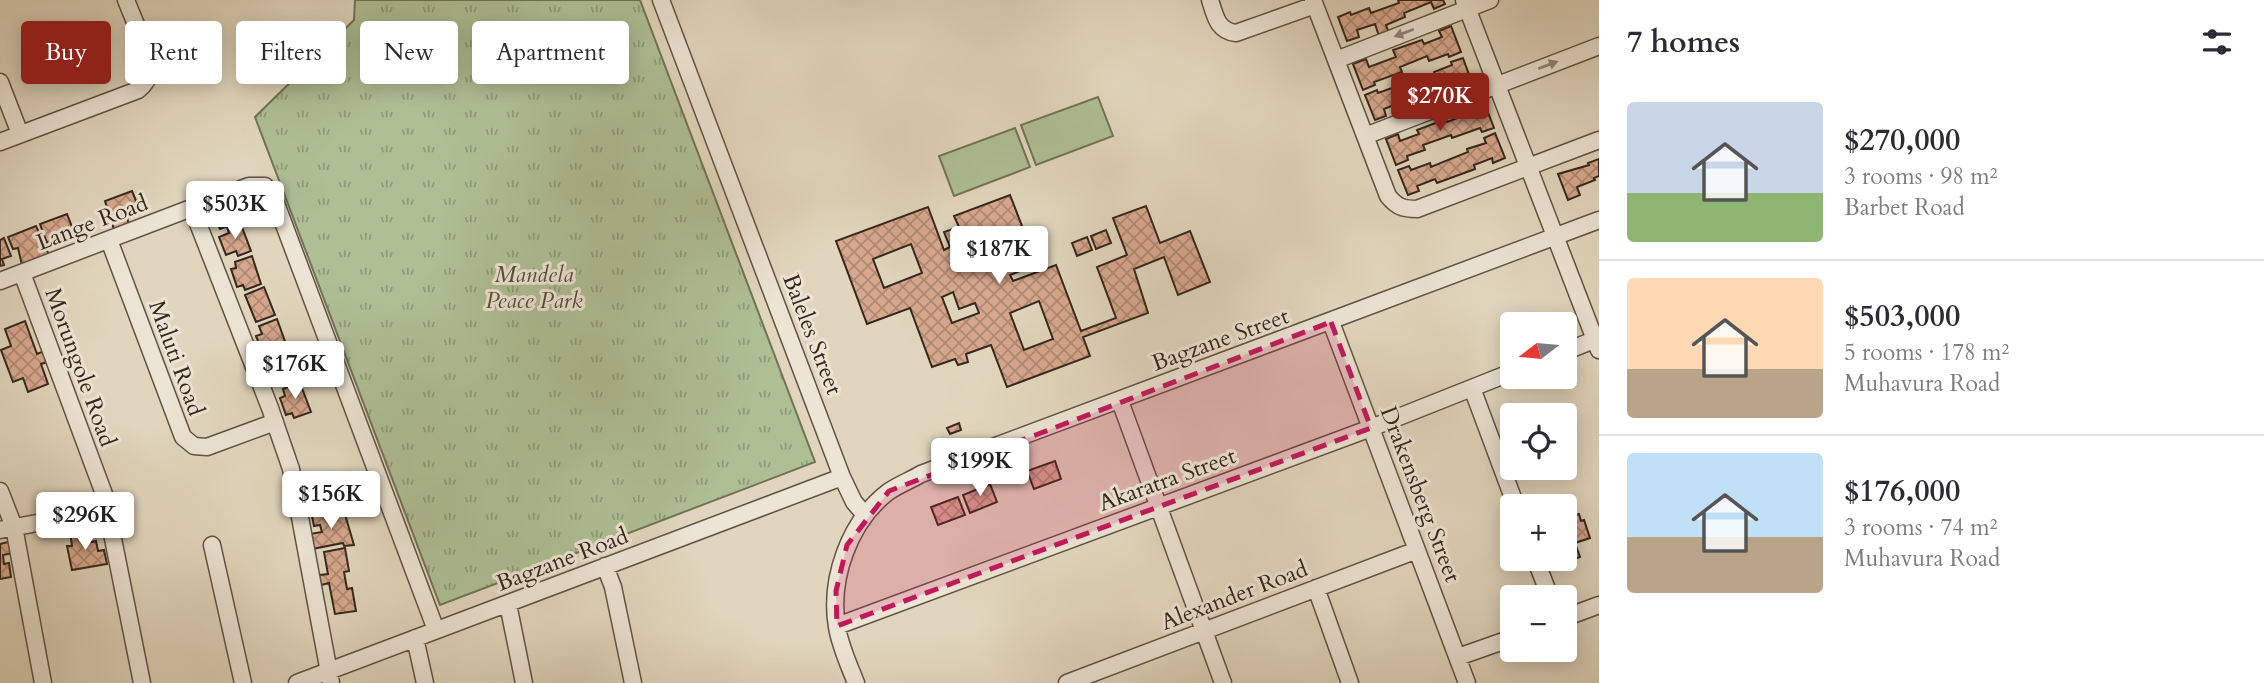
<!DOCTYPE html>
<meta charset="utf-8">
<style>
:root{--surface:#fff;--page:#f2f2f3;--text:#2b2b33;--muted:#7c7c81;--line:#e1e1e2;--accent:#8f2418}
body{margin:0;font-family:Cardo,serif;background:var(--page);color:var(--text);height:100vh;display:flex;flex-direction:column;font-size:26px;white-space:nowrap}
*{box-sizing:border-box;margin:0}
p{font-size:23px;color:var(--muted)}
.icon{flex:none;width:38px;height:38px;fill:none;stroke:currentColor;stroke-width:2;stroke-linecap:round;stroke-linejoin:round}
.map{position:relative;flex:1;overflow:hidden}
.side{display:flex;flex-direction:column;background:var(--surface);width:665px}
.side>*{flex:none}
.top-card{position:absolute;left:21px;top:21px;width:665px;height:63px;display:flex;gap:14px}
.needle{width:46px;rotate:254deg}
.fabs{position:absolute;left:1500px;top:312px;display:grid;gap:14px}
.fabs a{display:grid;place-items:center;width:77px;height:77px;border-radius:7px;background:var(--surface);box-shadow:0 4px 18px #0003;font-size:35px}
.price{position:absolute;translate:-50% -60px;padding:0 16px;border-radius:7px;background:#fff;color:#222;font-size:23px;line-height:46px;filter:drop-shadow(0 2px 4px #0008)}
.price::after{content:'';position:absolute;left:50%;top:42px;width:21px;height:16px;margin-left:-10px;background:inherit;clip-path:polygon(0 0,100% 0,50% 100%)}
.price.current{background:var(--accent);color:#fff}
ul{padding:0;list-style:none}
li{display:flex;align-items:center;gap:21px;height:175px;padding:0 28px}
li+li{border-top:2px solid var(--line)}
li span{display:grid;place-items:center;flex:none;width:196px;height:140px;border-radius:7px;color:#555}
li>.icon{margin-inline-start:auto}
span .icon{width:84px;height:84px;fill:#fffc;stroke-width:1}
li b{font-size:30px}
h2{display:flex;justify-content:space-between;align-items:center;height:84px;padding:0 28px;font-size:30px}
.pill{padding:0 24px;border-radius:7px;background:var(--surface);box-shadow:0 4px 18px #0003;font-size:24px;line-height:63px}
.pill.current{background:var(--accent);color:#fff}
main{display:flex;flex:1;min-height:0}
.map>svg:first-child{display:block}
.grass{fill:#aebf94;stroke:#727358;stroke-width:2}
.park{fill:url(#park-tufts);stroke:#727358;stroke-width:2}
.building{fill:url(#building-cross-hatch);stroke:#35271c;stroke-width:2;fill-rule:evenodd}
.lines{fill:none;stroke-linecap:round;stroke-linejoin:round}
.street-casing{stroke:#605344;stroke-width:19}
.street{stroke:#ece4d4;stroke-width:16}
.oneway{fill:#908678}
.marked{fill:#c2185b;fill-opacity:0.2;stroke:#c2185b;stroke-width:5;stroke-dasharray:14 9;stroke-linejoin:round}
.labels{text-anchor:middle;stroke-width:6;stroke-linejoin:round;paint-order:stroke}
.street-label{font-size:23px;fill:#35271c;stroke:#ece4d4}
.park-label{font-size:23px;font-style:italic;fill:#534d3a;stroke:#ece4d4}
</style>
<main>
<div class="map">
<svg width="1599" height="683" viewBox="0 0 1599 683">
<defs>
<pattern id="park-tufts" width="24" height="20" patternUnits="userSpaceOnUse" patternTransform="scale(1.75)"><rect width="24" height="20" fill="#aebf94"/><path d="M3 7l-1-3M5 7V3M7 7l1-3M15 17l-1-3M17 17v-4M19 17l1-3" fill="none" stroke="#8e9b78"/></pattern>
<pattern id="building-cross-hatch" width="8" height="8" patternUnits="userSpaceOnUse" patternTransform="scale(1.75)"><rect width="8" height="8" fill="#d8a88e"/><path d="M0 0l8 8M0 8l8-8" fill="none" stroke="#b08973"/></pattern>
</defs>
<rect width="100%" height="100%" fill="#e1d6bd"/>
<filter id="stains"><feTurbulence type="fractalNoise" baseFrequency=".00286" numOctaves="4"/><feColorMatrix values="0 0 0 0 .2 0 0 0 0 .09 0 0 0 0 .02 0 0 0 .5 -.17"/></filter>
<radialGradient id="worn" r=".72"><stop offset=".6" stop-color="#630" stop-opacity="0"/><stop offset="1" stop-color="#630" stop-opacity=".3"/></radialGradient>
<!-- grass -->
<path class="grass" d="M1098 97 1113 136 1036 165 1021 125Z
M1015 128 1030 167 954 196 939 156Z"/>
<!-- park -->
<path class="park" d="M355 0H640L815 462 440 605 255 117 354 20Z"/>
<!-- building -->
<path class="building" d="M1398 0H1443L1445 4 1434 9 1431 2 1404 13 1405 17 1386 25 1389 33 1379 36 1375 24 1357 30 1359 37 1347 41 1338 17 1350 12 1351 15 1369 8 1371 13 1399 3Z
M1451 26 1461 52 1449 57 1448 54 1429 61 1427 56 1400 67 1402 72 1374 82 1375 85 1363 90 1353 64 1366 59 1369 67 1396 57 1393 50 1422 40 1424 44 1442 37 1439 31Z
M1463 58 1472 83 1461 87 1459 81 1440 88 1442 92 1413 103 1411 98 1403 101 1384 109 1386 116 1375 120 1365 95 1377 90 1378 93 1406 83 1407 87 1435 76 1434 72 1452 65 1451 62Z
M1484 102 1494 128 1482 132 1480 128 1452 138 1451 135 1423 145 1425 150 1407 156 1408 160 1396 165 1386 139 1398 134 1400 141 1419 134 1417 130 1446 119 1447 122 1474 112 1472 106Z
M1495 133 1505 158 1493 163 1492 158 1474 165 1475 169 1437 183 1435 179 1417 186 1419 191 1408 195 1398 170 1409 166 1411 170 1430 163 1431 167 1468 152 1467 149 1486 143 1484 138Z
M1599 159V176L1594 178 1595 180 1577 187 1580 195 1568 200 1558 174 1589 165 1588 163Z
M132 191 139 208 134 210 136 215 127 218 129 224 114 230 105 201Z
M1010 195 1029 244 1017 248 1025 269 1010 275 1013 281 1056 265 1081 331 1116 318 1097 267 1127 255 1113 218 1146 206 1160 243 1190 231 1210 282 1178 295 1164 257 1134 269 1148 313 1083 337 1090 356 1007 387 991 345 966 354 968 362 958 365 955 359 932 367 910 308 867 324 836 241 928 207 944 250 950 247 944 232 959 227 954 216ZM911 244 922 273 884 288 873 259ZM953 292 959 309 975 303 979 313 952 323 942 297ZM1039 301 1053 339 1024 350 1010 313Z
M244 200 251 217 220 229 217 223 222 221 219 213 237 207 236 203Z
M67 214 74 232 67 235 69 240 57 245 55 239 47 243 40 224Z
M240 222 251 251 238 256 236 251 226 255 219 237 229 233 227 227Z
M36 226 49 255 22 265 18 248 13 249 8 237Z
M1106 230 1111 243 1096 249 1091 236Z
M1087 237 1092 250 1077 256 1072 243Z
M4 238 11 256 2 259 4 265 0 266V240Z
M252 256 261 284 245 290 243 285 237 287 231 269 236 268 235 262Z
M264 287 275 315 256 322 245 295Z
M277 319 287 347 269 354 266 346 261 348 256 336 262 334 259 326Z
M25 321 37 354 44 351 48 362 41 364 48 384 28 392 23 378 13 382 1 350 11 346 5 329Z
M300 383 311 412 294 418 292 413 286 415 280 398 285 396 283 389Z
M959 423 961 430 950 434 947 428Z
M1055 461 1061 479 1034 489 1027 471Z
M990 484 997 502 970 513 963 495Z
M332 486 336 505 318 509 316 501 310 502 308 491Z
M958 497 965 515 938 525 931 507Z
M1558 497 1561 506H1538V504Z
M344 511 354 545 344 546 343 543 312 549 310 534 322 532 320 525 314 526 312 516Z
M1564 514 1566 518 1579 514 1581 521 1584 520 1590 538 1575 543 1580 557 1562 564 1563 567 1555 570 1550 558H1564Z
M80 529 82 538 90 536 91 542 96 541 98 551 104 550 107 564 72 570 67 546H72L70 531Z
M12 541 14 553 3 555 4 564 9 563 11 577 0 579V544Z
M345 548 349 571 344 572 347 589 352 588 356 611 335 614 329 583 321 585 319 575 328 574 324 552Z"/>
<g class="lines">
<defs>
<path id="street" d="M661 0 842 477 854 502 865 515
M1210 0C1215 15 1217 31 1236 33L1315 5
M1313 0 1388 196C1397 207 1403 209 1417 209L1599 140
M1464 0 1599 350
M1336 60 1490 0
M0 82 20 134
M1365 136 1599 46
M0 142 138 90C144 85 149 79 150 71 151 56 132 16 126 0
M192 208 270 408 291 469 331 683
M109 240 183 437 194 446 207 447 275 422
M22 273 104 494 142 683
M0 281 249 186H265L274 198 436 630
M1331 322 1467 683
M1564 352 1599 338
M1472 388 1516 506
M1120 401 1223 683
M0 491 14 527 43 683
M0 530 108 510
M212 545 243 683
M1535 558 1550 597
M605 566 613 587 633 683
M1316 588 1350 683
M508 604 524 683
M1564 618 1599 605
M837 626 1371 428 1512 372
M415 638 425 683
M1458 657 1512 638
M297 683 842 477
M856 683C849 665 840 646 837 627 829 579 849 522 888 492 898 485 911 480 921 474L1599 220
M1067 683 1417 550"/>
</defs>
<!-- street casing -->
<use href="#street" class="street-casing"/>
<!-- street -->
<use href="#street" class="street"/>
</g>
<!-- one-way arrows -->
<defs><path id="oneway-solid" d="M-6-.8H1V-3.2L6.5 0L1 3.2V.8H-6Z" transform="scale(1.75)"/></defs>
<g class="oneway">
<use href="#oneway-solid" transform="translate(1404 33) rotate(159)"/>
<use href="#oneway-solid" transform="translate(1548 65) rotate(-21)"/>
</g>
<!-- marked area -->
<path class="marked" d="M1331 322 1371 428 837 626 836 591 847 545 889 491Z"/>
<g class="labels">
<!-- street labels -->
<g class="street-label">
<text transform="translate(92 222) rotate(-21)" y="8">Lange Road</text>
<text transform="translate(813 334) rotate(69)" y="8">Baleles Street</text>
<text transform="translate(1220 339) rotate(-20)" y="8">Bagzane Street</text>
<text transform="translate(177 358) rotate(70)" y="8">Maluti Road</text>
<text transform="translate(81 367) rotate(70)" y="8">Morungole Road</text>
<text transform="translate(1167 479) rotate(-20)" y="8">Akaratra Street</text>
<text transform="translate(1421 494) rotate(69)" y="8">Drakensberg Street</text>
<text transform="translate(562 559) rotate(-21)" y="8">Bagzane Road</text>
<text transform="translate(1234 595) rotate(-21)" y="8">Alexander Road</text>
</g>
<!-- park labels -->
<g class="park-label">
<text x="534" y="282">Mandela<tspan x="534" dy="26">Peace Park</tspan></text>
</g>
</g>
<rect width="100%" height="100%" filter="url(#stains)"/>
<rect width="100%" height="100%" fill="url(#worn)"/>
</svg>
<div class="fabs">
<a><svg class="needle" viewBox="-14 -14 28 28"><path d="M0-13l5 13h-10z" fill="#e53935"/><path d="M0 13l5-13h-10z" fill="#7c7c81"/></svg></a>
<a><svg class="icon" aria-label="locate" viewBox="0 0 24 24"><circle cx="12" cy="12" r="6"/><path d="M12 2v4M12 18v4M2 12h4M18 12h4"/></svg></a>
<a>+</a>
<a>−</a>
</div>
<b class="price current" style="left:1440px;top:133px">$270K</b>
<b class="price" style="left:235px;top:241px">$503K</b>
<b class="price" style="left:999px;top:286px">$187K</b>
<b class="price" style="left:295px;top:401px">$176K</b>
<b class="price" style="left:980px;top:498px">$199K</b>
<b class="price" style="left:331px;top:531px">$156K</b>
<b class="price" style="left:85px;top:552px">$296K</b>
<div class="top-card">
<a class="pill current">Buy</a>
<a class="pill">Rent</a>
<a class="pill">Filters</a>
<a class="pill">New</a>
<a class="pill">Apartment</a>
</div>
</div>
<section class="side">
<h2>7 homes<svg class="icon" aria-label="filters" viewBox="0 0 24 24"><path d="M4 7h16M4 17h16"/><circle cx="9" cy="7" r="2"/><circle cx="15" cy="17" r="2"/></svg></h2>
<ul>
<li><span style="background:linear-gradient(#c9d6e8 65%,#8fb573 0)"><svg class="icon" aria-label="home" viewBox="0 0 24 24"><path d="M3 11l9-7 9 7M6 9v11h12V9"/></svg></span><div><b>$270,000</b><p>3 rooms · 98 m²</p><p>Barbet Road</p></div></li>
<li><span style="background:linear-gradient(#ffd9b3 65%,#b9a48a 0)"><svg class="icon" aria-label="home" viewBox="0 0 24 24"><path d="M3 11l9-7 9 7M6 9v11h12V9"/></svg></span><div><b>$503,000</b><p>5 rooms · 178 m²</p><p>Muhavura Road</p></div></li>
<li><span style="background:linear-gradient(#bfe0f5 60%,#b9a48a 0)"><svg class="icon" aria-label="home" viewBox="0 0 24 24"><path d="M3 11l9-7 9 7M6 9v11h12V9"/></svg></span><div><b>$176,000</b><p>3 rooms · 74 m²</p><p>Muhavura Road</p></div></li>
</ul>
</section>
</main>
